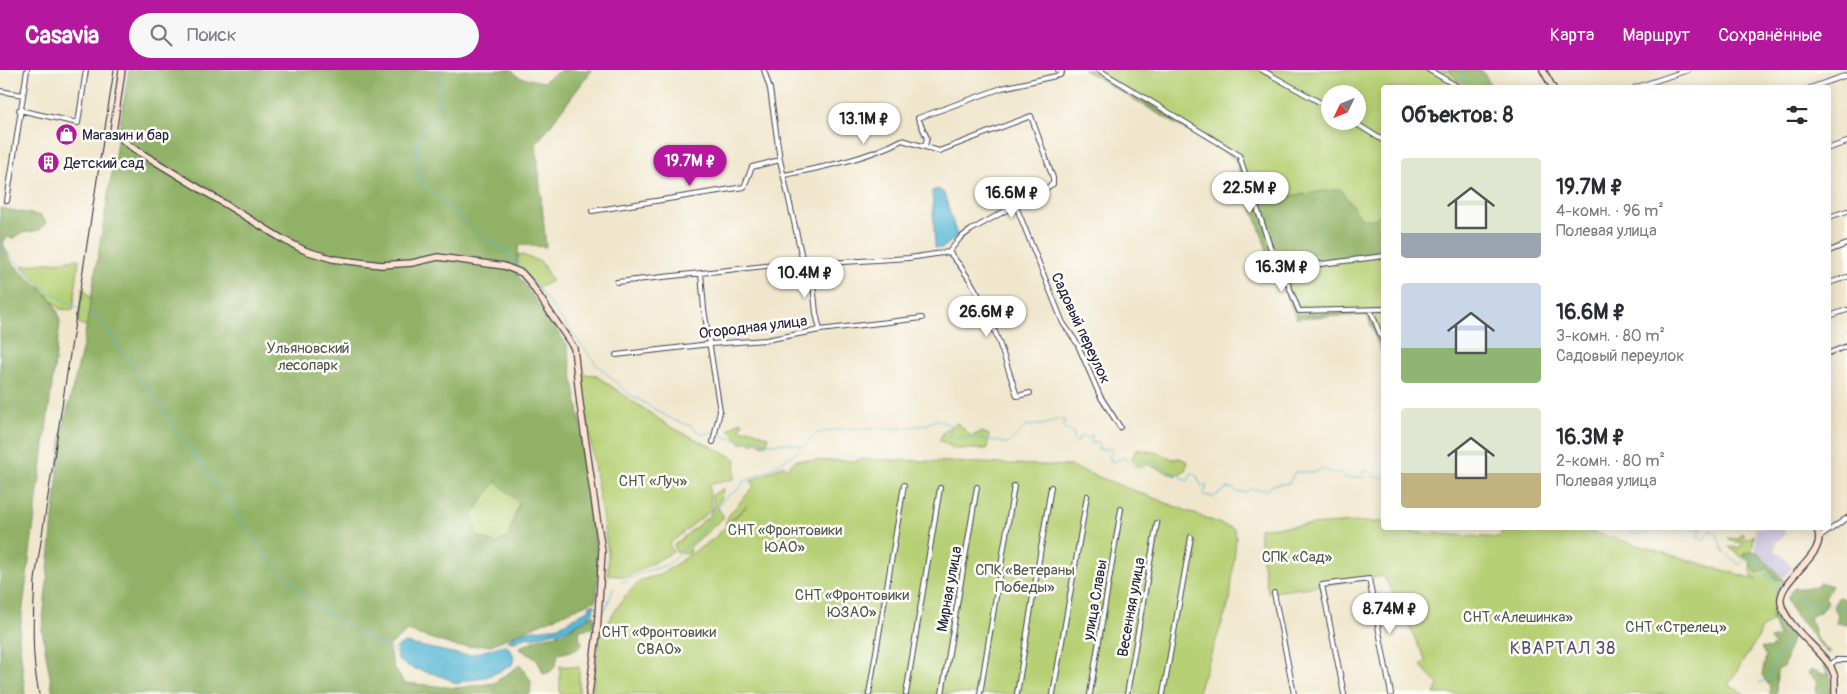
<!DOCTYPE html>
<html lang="ru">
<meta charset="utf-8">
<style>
:root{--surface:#fff;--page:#f7f7f7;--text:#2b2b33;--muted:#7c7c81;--accent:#b5179e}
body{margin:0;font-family:Pangolin,sans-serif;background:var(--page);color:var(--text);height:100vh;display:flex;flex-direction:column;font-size:19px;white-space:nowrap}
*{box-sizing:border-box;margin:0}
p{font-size:16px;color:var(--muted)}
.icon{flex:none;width:28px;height:28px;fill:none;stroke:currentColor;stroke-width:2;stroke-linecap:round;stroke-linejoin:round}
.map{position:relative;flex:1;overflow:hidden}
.panel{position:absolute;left:1381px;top:15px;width:450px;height:445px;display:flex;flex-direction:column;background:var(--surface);border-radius:5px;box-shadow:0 2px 12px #0003}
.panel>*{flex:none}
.needle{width:32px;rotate:227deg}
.buttons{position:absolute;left:1321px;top:15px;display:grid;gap:10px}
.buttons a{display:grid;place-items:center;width:45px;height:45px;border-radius:50%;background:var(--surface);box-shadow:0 2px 12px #0003;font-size:25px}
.price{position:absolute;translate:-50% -42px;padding:0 11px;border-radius:18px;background:#fff;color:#222;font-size:16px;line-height:32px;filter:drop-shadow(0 1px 2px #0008)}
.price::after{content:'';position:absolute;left:50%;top:30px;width:15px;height:11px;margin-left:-8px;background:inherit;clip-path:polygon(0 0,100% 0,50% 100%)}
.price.on{background:var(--accent);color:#fff}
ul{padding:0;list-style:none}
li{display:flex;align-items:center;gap:15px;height:125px;padding:0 20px}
li span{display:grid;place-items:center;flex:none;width:140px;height:100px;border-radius:5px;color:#555}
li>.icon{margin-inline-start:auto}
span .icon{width:60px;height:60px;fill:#fffc;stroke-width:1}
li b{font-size:21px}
h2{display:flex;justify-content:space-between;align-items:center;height:60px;padding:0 20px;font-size:21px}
header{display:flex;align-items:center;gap:30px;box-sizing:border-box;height:70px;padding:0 25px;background:var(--accent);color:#fff}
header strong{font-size:24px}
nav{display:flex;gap:28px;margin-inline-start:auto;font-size:18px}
.search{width:350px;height:45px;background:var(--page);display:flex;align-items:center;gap:12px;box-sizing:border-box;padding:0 18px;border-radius:28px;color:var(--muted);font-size:19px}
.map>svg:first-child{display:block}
.industrial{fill:#c7c0d9}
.green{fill:#b7d075;stroke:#6c7958;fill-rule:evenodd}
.forest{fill:#91b266;stroke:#5a6a50;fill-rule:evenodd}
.water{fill:#56b8d5;stroke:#3c6d88}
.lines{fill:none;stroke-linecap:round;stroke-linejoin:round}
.stream{stroke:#56b8d5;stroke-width:1}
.street-casing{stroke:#413f51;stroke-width:6}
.secondary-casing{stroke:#413f51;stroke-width:8}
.street{stroke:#fff;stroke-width:4}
.secondary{stroke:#fde4d1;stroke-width:5.5}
.rail{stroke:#22223b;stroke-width:1}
.labels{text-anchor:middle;stroke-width:5;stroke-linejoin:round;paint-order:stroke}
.poi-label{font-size:15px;fill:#22223b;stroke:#fdfcf7;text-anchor:start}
.street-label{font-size:15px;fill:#22223b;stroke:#fdfcf7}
.park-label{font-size:15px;fill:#4f564c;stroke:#fdfcf7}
.quarter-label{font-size:18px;letter-spacing:1px;fill:#584e74;stroke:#fdfcf7}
</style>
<header>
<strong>Casavia</strong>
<div class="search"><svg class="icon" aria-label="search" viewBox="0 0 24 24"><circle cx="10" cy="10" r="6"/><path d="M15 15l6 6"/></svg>Поиск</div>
<nav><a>Карта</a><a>Маршрут</a><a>Сохранённые</a></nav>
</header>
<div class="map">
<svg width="1847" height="624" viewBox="0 0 1847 624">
<rect width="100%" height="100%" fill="#fdfcf7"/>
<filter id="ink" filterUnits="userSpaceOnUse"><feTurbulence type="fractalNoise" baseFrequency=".02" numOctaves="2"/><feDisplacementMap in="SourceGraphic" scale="10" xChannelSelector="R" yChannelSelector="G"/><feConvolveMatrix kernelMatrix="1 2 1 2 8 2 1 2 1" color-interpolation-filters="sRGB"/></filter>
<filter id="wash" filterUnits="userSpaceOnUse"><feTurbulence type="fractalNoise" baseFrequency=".0096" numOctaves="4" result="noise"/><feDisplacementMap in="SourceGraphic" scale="20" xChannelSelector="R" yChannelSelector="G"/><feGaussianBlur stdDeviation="1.12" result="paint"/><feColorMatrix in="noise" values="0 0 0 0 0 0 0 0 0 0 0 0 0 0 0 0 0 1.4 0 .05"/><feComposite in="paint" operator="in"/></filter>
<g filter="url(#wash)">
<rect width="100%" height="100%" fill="#f0e6cc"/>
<!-- industrial -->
<path class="industrial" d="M1755 458H1782L1786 464 1776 472 1775 480 1793 497 1783 508 1756 482Z"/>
<!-- green -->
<path class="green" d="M1094 0H1457V17L1384 18V279L1369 242 1297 244 1237 86ZM1330 24H1358V51H1330Z
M519 184 541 192 552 211 538 218 517 198Z
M79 189 73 240 60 239 22 196Z
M83 217 116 268 78 253Z
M580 304 595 305 669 356 736 389 734 409 709 415 711 440 669 474 673 482 627 507 608 505V483Z
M740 351 743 353 740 358 742 361 749 359 769 367 765 375 756 372 752 374 749 371 742 374 728 360Z
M958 353 971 366 982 362 989 365 987 379H955L939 370 945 360Z
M1136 379 1159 383 1172 389 1180 388 1188 392 1185 400 1176 406 1147 394 1140 398 1132 389Z
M860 389 1070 396 1234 459 1236 469 1230 530 1197 624H592L599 565 625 526 641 510 660 505 712 470 747 436 725 455 729 445 754 416 751 411 784 395 786 399 796 390 856 391Z
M496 410 519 433 508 467 496 474 476 465 472 445Z
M724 418 717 437 724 447 690 477 689 484 676 482 674 475 709 446 714 437 712 425Z
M1358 452H1384V458H1407L1409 462 1500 468 1503 458H1579L1757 510 1752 506 1750 495 1757 503 1766 498 1776 509 1784 510 1776 524 1781 545H1771L1773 550 1760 560 1759 566 1728 615 1745 624H1434L1438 614 1421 596 1426 591 1384 506 1268 523 1260 478V458Z
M1743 463 1745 470 1754 465 1752 481 1744 484 1746 488H1743L1729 477 1739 478 1743 473 1731 471 1728 468 1740 469V464Z
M560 596 579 597V624H560Z"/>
<!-- forest -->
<path class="forest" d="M129 0H512L519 7 543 12 561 0H592L536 74 546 177 519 175 515 201 567 275 583 368 599 501 596 530 491 575 458 577 407 561 388 577 394 598 404 613 458 618 494 613 520 595 531 611 530 624H53L42 560 62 362 83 276ZM496 411 519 433 508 467 496 474 476 465 472 445Z
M1084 0H1091L1237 86 1254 131 1340 119 1362 149H1375L1384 141V183L1280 200 1298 245 1369 243 1384 281V290L1367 245 1296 248 1277 203 1274 200 1235 89Z
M1449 0H1482L1492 17H1457L1458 11Z
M0 138 41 146 46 152 40 160 22 163 12 169 8 167 3 172C10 208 58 217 60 253L19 567 25 624H0Z
M1752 481 1756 482 1784 510 1776 509 1766 498 1757 503 1743 484Z
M1819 512 1832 516 1825 527 1828 532 1820 542 1810 547 1816 568 1830 582 1828 584 1791 539 1787 529 1794 518C1804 519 1810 516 1819 516Z
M1838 527 1847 530V555L1836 553 1838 544 1833 538Z
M594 544 593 558 580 560 579 568 583 574 576 580 558 584C556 594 555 602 543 604 540 590 532 586 520 579V577L541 568 562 564Z
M1771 545H1781L1794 563 1783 597 1777 600 1776 624H1770V617L1762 605 1766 586 1761 578 1770 579 1774 575 1770 569 1779 567Z
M1825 593 1831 608 1830 624H1817L1816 610 1808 604 1811 599 1825 605 1827 601 1823 596Z"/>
<!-- water -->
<path class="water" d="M938 119 944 123 957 166 943 178H935L932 121Z
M595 534 593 542 584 551 557 564 555 562 532 568 527 566 515 572 507 571C529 555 539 563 561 555 571 551 579 543 589 540L590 535Z
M405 573 457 584 470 585 504 575 509 578 514 586 512 595C501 601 490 606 478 609 470 611 466 608 458 614 452 612 447 608 440 606 424 600 412 601 398 590L396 578Z"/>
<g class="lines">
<!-- stream -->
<path class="stream" d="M436 0 442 9 437 36 419 68 415 90 421 113 486 171 508 181 514 192 521 199
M1463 0 1465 18
M0 174 38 214 103 253 266 487 317 537 371 570 389 577 399 586
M532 211 597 295 628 323 673 350 691 356 702 364 712 362 735 370 751 368 771 374 788 373 802 376
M1633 458 1629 460 1630 462 1639 465 1650 462V458
M1690 458 1692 460 1703 459 1698 463V468L1703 471 1710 460 1716 463 1723 481 1740 495 1748 487 1757 488 1759 496 1783 517
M621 513 643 502 667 495 702 461 718 439 723 429 739 419 744 411C764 404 787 390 804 376 807 373 810 367 814 365 821 361 834 361 841 359 861 357 922 363 936 349L950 355V366L992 370 1008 374 1026 356 1046 354 1060 349 1065 351 1063 355 1066 360 1074 363 1073 371 1078 372 1080 367 1085 366 1087 369 1092 365 1091 373H1099L1098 379H1111L1113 382 1110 384V390L1114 392 1123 387 1134 397 1139 396V389L1153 391 1175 404 1180 403 1181 408 1188 411 1192 403 1196 405 1202 417 1207 415 1203 426H1211L1212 428 1228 418 1234 419 1236 422H1247L1250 419 1268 420 1272 415 1289 413 1295 402H1316L1321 399 1338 404 1342 402 1345 408 1366 407 1362 401H1369L1373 407 1384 408
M1789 521 1808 536 1818 535 1827 537 1833 533 1847 542
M601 540H605L614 518
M1759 613 1769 609 1776 585 1787 577 1792 566 1776 552C1779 539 1773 526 1777 516L1765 505H1769"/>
</g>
</g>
<g filter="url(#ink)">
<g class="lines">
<defs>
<path id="street" d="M764 0 770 19 780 90 803 192
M1099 0 1239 85 1277 197 1282 199 1299 241 1384 239
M1262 0 1330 38
M1429 0 1455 15
M1634 18 1688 0
M1810 18 1847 5
M0 21 23 25
M19 40 78 53 86 0
M1352 51 1384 71
M925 76 927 68 918 48 1002 18 1060 5 1062 2 1058 0
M1829 78 1847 72
M7 131 27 0
M1016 136 1063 253 1077 273 1100 326 1120 357
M592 141 744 117 752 97 780 90
M1829 147 1847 141
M1829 181 1847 174
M949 182C986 224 1000 274 1017 326L1030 323
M811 194 816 243 820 260
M1282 199 1384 186
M701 203 704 239 720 341 713 372
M617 212 803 192 811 194 909 188 949 182 960 168 971 160 1048 117 1053 114V108L1031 46 939 81 902 70C866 89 824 97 784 105
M1829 213 1847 207
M1371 241 1384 274
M1829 246 1847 240
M1829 283 1847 276
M616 285 710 274 766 270 820 260 922 248
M1820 467 1847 448
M1274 523 1294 624
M1830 595 1836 590H1847
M869 624 904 415
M906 624 940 418
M942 624 977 417
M980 624 1014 416
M1017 624 1051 417
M1053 624 1087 426
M1090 624 1121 439
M1127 624 1157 453
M1163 624 1191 467
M1344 624 1322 515 1369 509 1391 624"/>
<path id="secondary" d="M122 0 113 62 133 78 284 170 306 181 333 189 381 195 412 193 438 187 504 196 522 203 529 211 574 278 580 334 602 482 597 563 589 624
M1543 0 1553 18
M1816 458C1832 484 1777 508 1781 533 1785 555 1819 578 1831 597L1835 607V624"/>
</defs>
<!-- street casing -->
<use href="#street" class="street-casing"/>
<!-- secondary casing -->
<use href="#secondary" class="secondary-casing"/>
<!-- street -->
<use href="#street" class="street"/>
<!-- secondary -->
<use href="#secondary" class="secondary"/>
<!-- rail -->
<path class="rail" d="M39 624C31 586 33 548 35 510L114 0"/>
</g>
</g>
<!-- icons -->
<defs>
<symbol id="shop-disc" viewBox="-11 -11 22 22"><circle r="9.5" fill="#b5179e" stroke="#fdfcf7"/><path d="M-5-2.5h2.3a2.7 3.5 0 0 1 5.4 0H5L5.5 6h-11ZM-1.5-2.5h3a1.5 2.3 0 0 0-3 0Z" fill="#fff"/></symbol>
<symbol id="building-disc" viewBox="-11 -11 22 22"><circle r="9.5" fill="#b5179e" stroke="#fdfcf7"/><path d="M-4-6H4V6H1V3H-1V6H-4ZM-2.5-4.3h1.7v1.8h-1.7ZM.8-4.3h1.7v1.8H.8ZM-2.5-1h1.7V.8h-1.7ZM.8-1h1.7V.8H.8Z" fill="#fff"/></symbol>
</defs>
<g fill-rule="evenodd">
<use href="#shop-disc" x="54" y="52" width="25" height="25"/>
<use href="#building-disc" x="36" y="80" width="25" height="25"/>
</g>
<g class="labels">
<!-- poi labels -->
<g class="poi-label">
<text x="82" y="70">Магазин и бар</text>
<text x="64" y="98">Детский сад</text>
</g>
<!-- street labels -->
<g class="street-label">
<text transform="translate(753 257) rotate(-7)" y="5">Огородная улица</text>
<text transform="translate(1081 258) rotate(65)" y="5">Садовый переулок</text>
<text transform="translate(949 519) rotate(-80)" y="5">Мирная улица</text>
<text transform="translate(1095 530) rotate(-80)" y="5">улица Славы</text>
<text transform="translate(1131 537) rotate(-80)" y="5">Весенняя улица</text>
</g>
<!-- park labels -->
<g class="park-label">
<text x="308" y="283">Ульяновский<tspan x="308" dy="17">лесопарк</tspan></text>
<text x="653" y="416">СНТ «Луч»</text>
<text x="785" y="465">СНТ «Фронтовики<tspan x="785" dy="17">ЮАО»</tspan></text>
<text x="1297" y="492">СПК «Сад»</text>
<text x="1025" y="505">СПК «Ветераны<tspan x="1025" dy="17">Победы»</tspan></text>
<text x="852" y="530">СНТ «Фронтовики<tspan x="852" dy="17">ЮЗАО»</tspan></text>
<text x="1518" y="552">СНТ «Алешинка»</text>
<text x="1676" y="562">СНТ «Стрелец»</text>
<text x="659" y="567">СНТ «Фронтовики<tspan x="659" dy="17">СВАО»</tspan></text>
</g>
<!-- quarter labels -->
<g class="quarter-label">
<text x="1563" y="584">КВАРТАЛ 38</text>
</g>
</g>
</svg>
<div class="buttons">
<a><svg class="needle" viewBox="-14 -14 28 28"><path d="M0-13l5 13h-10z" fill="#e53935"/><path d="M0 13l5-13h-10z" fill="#7c7c81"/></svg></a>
</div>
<b class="price" style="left:864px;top:75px">13.1M ₽</b>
<b class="price on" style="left:690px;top:117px">19.7M ₽</b>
<b class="price" style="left:1250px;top:144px">22.5M ₽</b>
<b class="price" style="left:1012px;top:149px">16.6M ₽</b>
<b class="price" style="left:1282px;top:223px">16.3M ₽</b>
<b class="price" style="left:805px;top:229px">10.4M ₽</b>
<b class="price" style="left:987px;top:268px">26.6M ₽</b>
<b class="price" style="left:1390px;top:565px">8.74M ₽</b>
<section class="panel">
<h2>Объектов: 8<svg class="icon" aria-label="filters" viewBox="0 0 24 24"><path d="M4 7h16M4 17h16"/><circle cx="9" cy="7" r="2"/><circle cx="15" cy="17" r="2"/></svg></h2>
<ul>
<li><span style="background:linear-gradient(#dfe7d0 75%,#9aa5b1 0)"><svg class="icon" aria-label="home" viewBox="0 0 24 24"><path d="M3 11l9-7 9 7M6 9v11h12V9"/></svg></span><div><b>19.7M ₽</b><p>4-комн. · 96 m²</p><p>Полевая улица</p></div></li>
<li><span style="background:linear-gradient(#c9d6e8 65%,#8fb573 0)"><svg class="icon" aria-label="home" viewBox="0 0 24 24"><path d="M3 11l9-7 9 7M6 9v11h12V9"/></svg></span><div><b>16.6M ₽</b><p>3-комн. · 80 m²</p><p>Садовый переулок</p></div></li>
<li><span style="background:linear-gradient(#dfe7d0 65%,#c2b280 0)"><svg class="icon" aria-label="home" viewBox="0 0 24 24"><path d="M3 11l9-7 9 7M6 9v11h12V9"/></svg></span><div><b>16.3M ₽</b><p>2-комн. · 80 m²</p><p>Полевая улица</p></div></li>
</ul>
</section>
</div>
